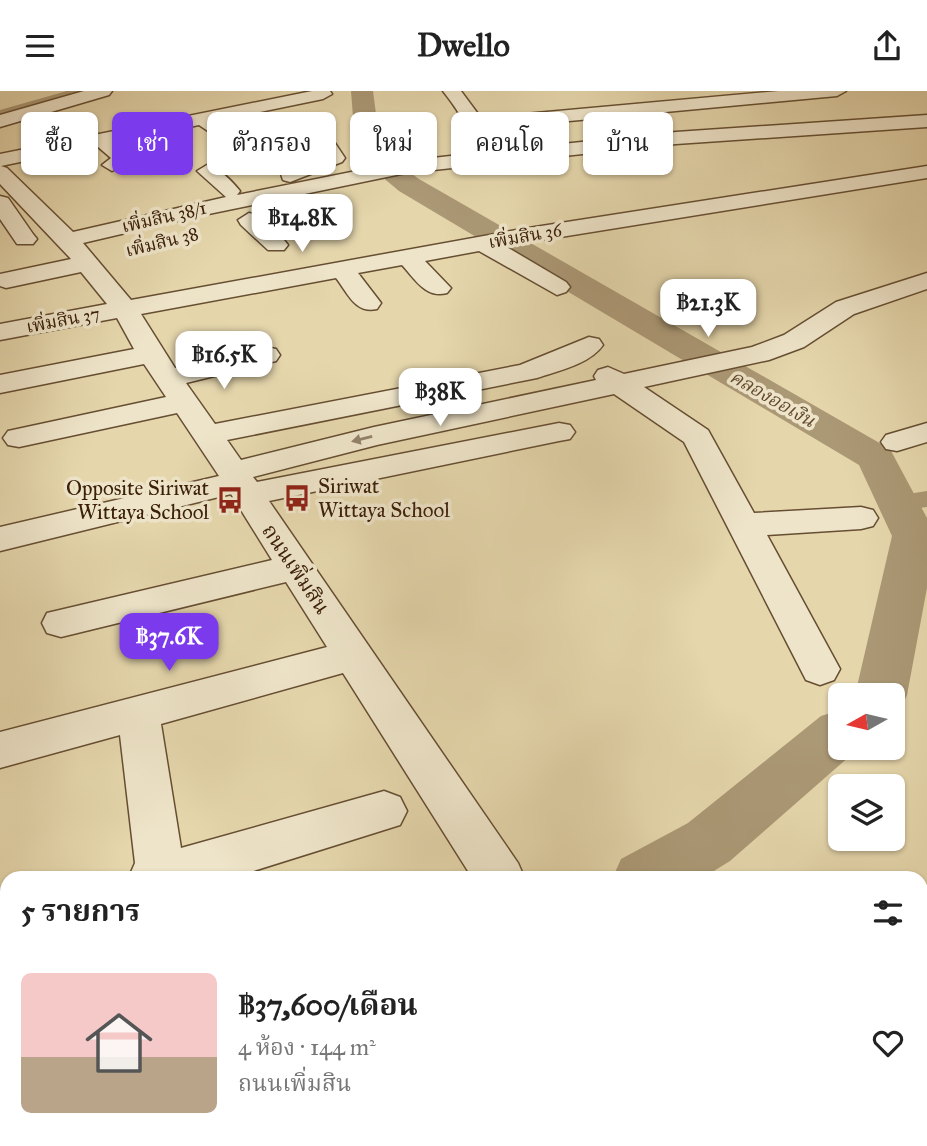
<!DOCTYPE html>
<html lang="th">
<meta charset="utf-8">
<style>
:root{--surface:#fff;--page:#f6f6f6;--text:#222;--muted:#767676;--accent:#7c3aed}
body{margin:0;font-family:"IM FELL Great Primer","Noto Serif Thai",serif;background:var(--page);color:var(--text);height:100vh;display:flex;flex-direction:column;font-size:26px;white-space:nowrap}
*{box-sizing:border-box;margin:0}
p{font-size:23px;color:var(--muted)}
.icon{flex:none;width:38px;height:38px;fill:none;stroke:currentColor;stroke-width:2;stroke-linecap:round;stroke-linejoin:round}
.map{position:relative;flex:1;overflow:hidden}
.drawer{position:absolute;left:0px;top:780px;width:928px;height:275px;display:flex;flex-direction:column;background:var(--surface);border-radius:21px 21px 0 0;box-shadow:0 2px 5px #0004}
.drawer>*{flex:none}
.banner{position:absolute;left:21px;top:21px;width:886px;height:63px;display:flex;gap:14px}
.needle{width:46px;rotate:262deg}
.tools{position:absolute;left:828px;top:592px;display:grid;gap:14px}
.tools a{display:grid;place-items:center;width:77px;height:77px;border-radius:10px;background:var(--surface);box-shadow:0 2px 5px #0004;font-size:35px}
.price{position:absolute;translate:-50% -60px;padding:0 16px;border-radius:14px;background:#fff;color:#222;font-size:23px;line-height:46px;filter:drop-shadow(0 2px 4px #0008)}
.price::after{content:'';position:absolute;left:50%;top:42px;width:21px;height:16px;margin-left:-10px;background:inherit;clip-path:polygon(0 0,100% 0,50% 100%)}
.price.selected{background:var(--accent);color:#fff}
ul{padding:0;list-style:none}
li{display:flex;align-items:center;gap:21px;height:175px;padding:0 21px}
li span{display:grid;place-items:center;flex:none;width:196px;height:140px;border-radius:10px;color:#555}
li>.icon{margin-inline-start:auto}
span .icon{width:84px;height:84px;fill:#fffc;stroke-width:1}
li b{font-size:30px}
h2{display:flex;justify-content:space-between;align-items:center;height:84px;padding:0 21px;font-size:30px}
.pill{padding:0 24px;border-radius:10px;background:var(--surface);box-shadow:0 2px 5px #0004;font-size:24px;line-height:63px}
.pill.selected{background:var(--accent);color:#fff}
header{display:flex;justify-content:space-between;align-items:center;height:91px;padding:0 21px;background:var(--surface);font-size:32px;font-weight:800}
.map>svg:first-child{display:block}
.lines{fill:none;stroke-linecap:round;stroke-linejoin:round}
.canal{fill:#ab9875;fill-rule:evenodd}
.river{fill:#ab9875;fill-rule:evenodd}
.minor-casing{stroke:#664e32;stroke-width:3}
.minor{fill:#eee4c9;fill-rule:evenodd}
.oneway{fill:#948269}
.labels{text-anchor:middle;stroke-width:7;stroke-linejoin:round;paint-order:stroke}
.far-street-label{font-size:18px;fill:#3b2009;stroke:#eee4c9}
.far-water-label{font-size:19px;font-style:italic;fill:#624a2f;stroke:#eee4c9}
.poi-label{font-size:21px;fill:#3b2009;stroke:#eee4c9;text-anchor:start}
.street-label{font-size:21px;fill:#3b2009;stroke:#eee4c9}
</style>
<header><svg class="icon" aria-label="menu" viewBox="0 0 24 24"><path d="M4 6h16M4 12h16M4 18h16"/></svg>Dwello<svg class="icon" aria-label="share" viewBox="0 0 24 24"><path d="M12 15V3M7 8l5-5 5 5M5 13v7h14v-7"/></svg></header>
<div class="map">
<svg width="927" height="1055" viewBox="0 0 927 1055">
<rect width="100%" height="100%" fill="#e5d6ac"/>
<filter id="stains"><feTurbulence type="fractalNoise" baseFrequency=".00286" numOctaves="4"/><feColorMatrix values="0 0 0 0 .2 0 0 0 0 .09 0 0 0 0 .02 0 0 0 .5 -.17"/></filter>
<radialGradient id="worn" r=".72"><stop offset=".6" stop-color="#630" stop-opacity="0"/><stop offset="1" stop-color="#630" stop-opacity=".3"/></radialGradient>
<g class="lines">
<!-- canal -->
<path class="canal" d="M67 0H87L0 27V19Z
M927 400V416L898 420 889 418 886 412 889 406Z"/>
<!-- river -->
<path class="river" d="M351 0H373L381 61 419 88 890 358 927 427V497L907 604 900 619 892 621V604H855L892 445 859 374 399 100 356 64Z
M840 619V656L859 657 730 770 701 788H612L621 768 688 732 821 625Z
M7 989V1048H35L27 1055H0V991Z"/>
<defs>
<path id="minor" d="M84 0H112L109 4 0 36V24Z
M312 0H330L332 3 323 8 217 30 248 54 238 60 199 34 116 51 135 68 112 80 102 74 111 67 97 55 1 75 7 77 73 141 226 106 197 80 207 74C219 77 232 90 240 100L237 104 406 70 468 63 461 58C470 32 458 20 443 0H461L481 27 779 0H846L837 5 485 38 478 62 676 41 927 24V36L676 53 406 82 194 126 83 152 131 209 522 138 927 75V87L505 155 566 191 570 196 566 201 557 204 479 160 425 170 451 197 447 202C426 208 415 188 402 174L358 182 381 212 377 218C355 223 348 202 336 187L141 223 175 277 266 256 276 258 280 264 276 270 186 292 215 333 520 274 589 246 599 248 603 254C590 273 558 280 537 287L227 349 241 369 374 336 596 289 594 285 598 279 608 276 624 283 752 256 784 244 836 211 927 182V198L854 223 804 256 769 269 644 296 708 339 754 422 861 416 873 419 878 427 873 435 861 438 767 444 840 578 834 589 820 594 806 589 684 351 614 303 377 354 253 386 257 391 559 332 570 334 575 341 570 348 559 350 269 410 518 772 525 788H473L343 582 161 633 181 757 384 700 400 706 407 720 400 734 228 788H128L135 772 120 644 0 677V641L327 556 286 491 61 546 47 542 42 532 47 522 272 469 231 403 0 460V436L219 385 177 322 19 356 8 354 3 347 8 340 166 306 144 273 0 302V284L134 258 117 227 0 249V233L107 213 81 181 6 197 0 195V183L71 168 0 93V63Z
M326 47 333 49 345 67 342 71 290 91 283 89 281 83 255 61 258 57H272L297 75 323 64 316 53Z
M0 105 8 107 33 143 37 148 33 153H17L0 128Z
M249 122 257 124 284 149 288 154 284 159H268L241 134 238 129Z
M927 332V351L897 360 886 358 881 351 886 344Z
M7 804V852L0 854V806Z
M927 950V1006L920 1009V953Z
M613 1048H672L675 1055H615Z
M769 1048H835L833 1055H766Z"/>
</defs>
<!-- minor casing -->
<use href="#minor" class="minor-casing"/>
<!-- minor -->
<use href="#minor" class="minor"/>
</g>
<!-- one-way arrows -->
<defs><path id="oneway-solid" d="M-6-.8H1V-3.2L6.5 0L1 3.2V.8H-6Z" transform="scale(1.75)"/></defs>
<use class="oneway" href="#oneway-solid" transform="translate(362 348) rotate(166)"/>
<!-- icons -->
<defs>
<symbol id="bus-bare" viewBox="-9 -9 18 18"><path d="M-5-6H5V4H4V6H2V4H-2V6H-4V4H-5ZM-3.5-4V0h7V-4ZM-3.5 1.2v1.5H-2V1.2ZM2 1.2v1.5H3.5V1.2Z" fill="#8f2418" stroke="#eee4c9" stroke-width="2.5" paint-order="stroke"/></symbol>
</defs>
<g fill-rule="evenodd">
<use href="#bus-bare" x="278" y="388" width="38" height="38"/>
<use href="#bus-bare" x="211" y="390" width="38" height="38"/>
</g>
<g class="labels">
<!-- far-street labels -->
<g class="far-street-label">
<text transform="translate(164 126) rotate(-13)" y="6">เพิ่มสิน 38/1</text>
<text transform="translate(525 145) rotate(-10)" y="6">เพิ่มสิน 36</text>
<text transform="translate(162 151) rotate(-14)" y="6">เพิ่มสิน 38</text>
<text transform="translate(63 229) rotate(-11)" y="6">เพิ่มสิน 37</text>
</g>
<!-- far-water labels -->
<g class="far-water-label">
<text transform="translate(773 307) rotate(30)" y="7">คลองออเงิน</text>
</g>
<!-- poi labels -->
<g class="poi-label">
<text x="318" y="402">Siriwat<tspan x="318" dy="24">Wittaya School</tspan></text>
<text x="209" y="404" text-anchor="end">Opposite Siriwat<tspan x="209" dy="24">Wittaya School</tspan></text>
</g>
<!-- street labels -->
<g class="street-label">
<text transform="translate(296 478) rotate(56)" y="7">ถนนเพิ่มสิน</text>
</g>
</g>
<rect width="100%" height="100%" filter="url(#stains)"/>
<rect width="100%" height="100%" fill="url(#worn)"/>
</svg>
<div class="tools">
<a><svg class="needle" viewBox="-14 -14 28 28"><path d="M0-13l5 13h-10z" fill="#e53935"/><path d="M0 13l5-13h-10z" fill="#767676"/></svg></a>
<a><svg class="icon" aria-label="layers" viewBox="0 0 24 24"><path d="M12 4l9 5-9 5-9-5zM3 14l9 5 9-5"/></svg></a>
</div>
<b class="price" style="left:302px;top:163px">฿14.8K</b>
<b class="price" style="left:708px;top:248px">฿21.3K</b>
<b class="price" style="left:224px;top:300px">฿16.5K</b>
<b class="price" style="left:440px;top:337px">฿38K</b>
<b class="price selected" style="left:169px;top:582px">฿37.6K</b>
<div class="banner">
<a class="pill">ซื้อ</a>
<a class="pill selected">เช่า</a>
<a class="pill">ตัวกรอง</a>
<a class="pill">ใหม่</a>
<a class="pill">คอนโด</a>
<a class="pill">บ้าน</a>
</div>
<section class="drawer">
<h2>5 รายการ<svg class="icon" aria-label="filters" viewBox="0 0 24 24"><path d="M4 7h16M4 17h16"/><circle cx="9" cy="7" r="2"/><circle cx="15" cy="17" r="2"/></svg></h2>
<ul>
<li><span style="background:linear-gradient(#f6c9c9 60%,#b9a48a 0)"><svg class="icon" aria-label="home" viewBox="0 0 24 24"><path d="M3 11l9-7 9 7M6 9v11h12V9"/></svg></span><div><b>฿37,600/เดือน</b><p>4 ห้อง · 144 m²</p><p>ถนนเพิ่มสิน</p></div><svg class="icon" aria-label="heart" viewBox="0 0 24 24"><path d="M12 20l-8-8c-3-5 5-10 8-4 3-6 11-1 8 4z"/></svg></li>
</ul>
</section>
</div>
